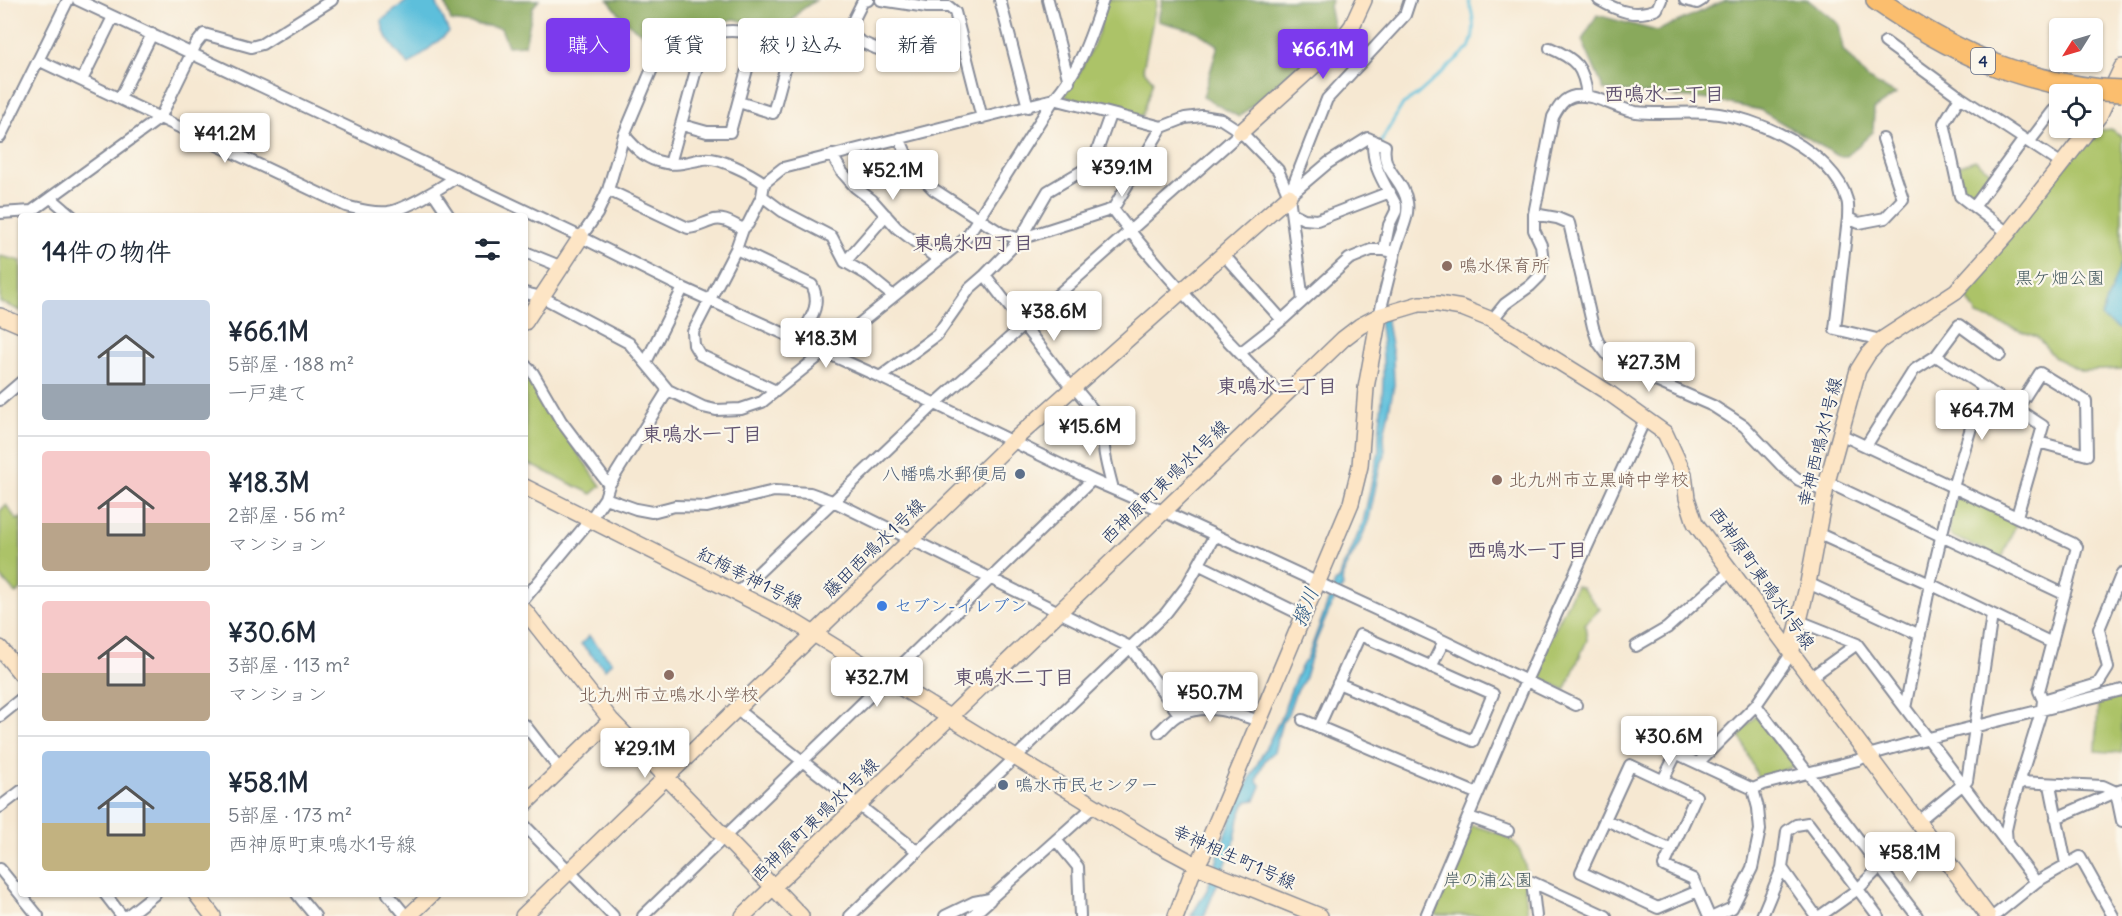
<!DOCTYPE html>
<html lang="ja">
<meta charset="utf-8">
<style>
:root{--surface:#fff;--page:#f2f2f3;--text:#1f2937;--muted:#747a83;--line:#e0e1e3;--accent:#7c3aed}
body{margin:0;font-family:Delius,"Klee One",sans-serif;background:var(--page);color:var(--text);height:100vh;display:flex;flex-direction:column;font-size:22px;white-space:nowrap}
*{box-sizing:border-box;margin:0}
p{font-size:20px;color:var(--muted)}
.icon{flex:none;width:33px;height:33px;fill:none;stroke:currentColor;stroke-width:2;stroke-linecap:round;stroke-linejoin:round}
.map{position:relative;flex:1;overflow:hidden}
.details{position:absolute;left:18px;top:213px;width:510px;height:684px;display:flex;flex-direction:column;background:var(--surface);border-radius:6px;box-shadow:0 2px 4px #0004}
.details>*{flex:none}
.guide{position:absolute;left:546px;top:18px;width:570px;height:54px;display:flex;gap:12px}
.needle{width:39px;rotate:233deg}
.tools{position:absolute;left:2049px;top:18px;display:grid;gap:12px}
.tools a{display:grid;place-items:center;width:54px;height:54px;border-radius:6px;background:var(--surface);box-shadow:0 2px 4px #0004;font-size:30px}
.price{position:absolute;translate:-50% -51px;padding:0 14px;border-radius:6px;background:#fff;color:#222;font-size:20px;line-height:39px;filter:drop-shadow(0 2px 3px #0008)}
.price::after{content:'';position:absolute;left:50%;top:36px;width:18px;height:14px;margin-left:-9px;background:inherit;clip-path:polygon(0 0,100% 0,50% 100%)}
.price.current{background:var(--accent);color:#fff}
ul{padding:0;list-style:none}
li{display:flex;align-items:center;gap:18px;height:150px;padding:0 24px}
li+li{border-top:2px solid var(--line)}
li span{display:grid;place-items:center;flex:none;width:168px;height:120px;border-radius:6px;color:#555}
li>.icon{margin-inline-start:auto}
span .icon{width:72px;height:72px;fill:#fffc;stroke-width:1}
li b{font-size:26px}
h2{display:flex;justify-content:space-between;align-items:center;height:72px;padding:0 24px;font-size:26px}
.tag{padding:0 21px;border-radius:6px;background:var(--surface);box-shadow:0 2px 4px #0004;font-size:21px;line-height:54px}
.tag.current{background:var(--accent);color:#fff}
.map>svg:first-child{display:block}
.green{fill:#acc368;stroke:#647963;stroke-width:1.5}
.forest{fill:#89a95c;stroke:#526c5d;stroke-width:1.5}
.water{fill:#5dbfdb;stroke:#3c779c;stroke-width:1.5}
.lines{fill:none;stroke-linecap:round;stroke-linejoin:round}
.stream{stroke:#5dbfdb;stroke-width:3}
.street-casing{stroke:#888c98;stroke-width:14}
.secondary-casing{stroke:#888c98;stroke-width:18}
.highway-casing{stroke:#888c98;stroke-width:24}
.street{stroke:#fff;stroke-width:10}
.secondary{stroke:#fde5c5;stroke-width:15}
.highway{stroke:#fbbe6e;stroke-width:21}
.highway-bridge-casing{stroke:#888c98;stroke-width:24;stroke-linecap:butt}
.highway-bridge{stroke:#fbbe6e;stroke-width:21}
.education-dot{fill:#8d6e63;stroke:#fbf7ec;stroke-width:2}
.service-dot{fill:#5c6f8a;stroke:#fbf7ec;stroke-width:2}
.shop-dot{fill:#3f7fe0;stroke:#fbf7ec;stroke-width:2}
.labels{text-anchor:middle;stroke-width:4.5;stroke-linejoin:round;paint-order:stroke}
.shield{fill:#fbf7ec;stroke:#5e6b89;stroke-width:1.5}
.shield-label{font-size:16px;font-weight:bold;fill:#1b2f5e}
.education-label{font-size:18px;fill:#785e54;stroke:#fbf7ec;text-anchor:start}
.park-label{font-size:18px;fill:#465b61;stroke:#fbf7ec}
.street-label{font-size:18px;fill:#1b2f5e;stroke:#fbf7ec}
.service-label{font-size:18px;fill:#4e5e75;stroke:#fbf7ec;text-anchor:end}
.shop-label{font-size:18px;fill:#366cbe;stroke:#fbf7ec;text-anchor:start}
.neighbourhood-label{font-size:20px;font-weight:bold;fill:#615370;stroke:#fbf7ec}
.water-label{font-size:20px;font-style:italic;fill:#2f5a84;stroke:#fbf7ec}
</style>
<div class="map">
<svg width="2122" height="916" viewBox="0 0 2122 916">
<rect width="100%" height="100%" fill="#fbf7ec"/>
<filter id="ink" filterUnits="userSpaceOnUse"><feTurbulence type="fractalNoise" baseFrequency=".0167" numOctaves="2"/><feDisplacementMap in="SourceGraphic" scale="12" xChannelSelector="R" yChannelSelector="G"/><feConvolveMatrix kernelMatrix="1 2 1 2 8 2 1 2 1" color-interpolation-filters="sRGB"/></filter>
<filter id="wash" filterUnits="userSpaceOnUse"><feTurbulence type="fractalNoise" baseFrequency=".008" numOctaves="4" result="noise"/><feDisplacementMap in="SourceGraphic" scale="24" xChannelSelector="R" yChannelSelector="G"/><feGaussianBlur stdDeviation="1.35" result="paint"/><feColorMatrix in="noise" values="0 0 0 0 0 0 0 0 0 0 0 0 0 0 0 0 0 1.4 0 .05"/><feComposite in="paint" operator="in"/></filter>
<g filter="url(#wash)">
<rect width="100%" height="100%" fill="#f6e8d2"/>
<!-- green -->
<path class="green" d="M1105 0H1157L1143 69 1153 81 1142 116 1066 97 1065 94 1080 71 1093 46 1100 28V18Z
M2110 129 2122 136V369L2082 371 2055 358 2037 337 1977 315 1963 291 2094 131Z
M1975 160 1991 172 1973 196 1964 190 1958 166Z
M0 256 21 261V311L0 302Z
M525 372 553 417 601 486 592 494 525 462Z
M1959 496 2017 522 2002 558 1951 536 1948 530 1955 498Z
M6 505 17 520 21 518V590L16 594 0 576V511Z
M1576 586 1582 588 1600 609 1585 624 1587 640 1565 690 1533 674Z
M2122 697V753L2096 751 2098 703Z
M1756 716 1795 766 1758 778 1739 734Z
M1472 825C1507 837 1520 835 1527 875L1524 879 1528 916 1435 915Z"/>
<!-- forest -->
<path class="forest" d="M444 0H539L533 7 525 45 508 46 501 28 451 21Z
M608 0H816L800 11 783 33 735 19 649 38 627 23Z
M1162 0H1332L1329 6 1335 33 1239 117 1203 97 1218 45 1196 31 1158 21Z
M1726 0H1808L1839 24 1843 50 1868 79 1896 94 1874 109 1873 132 1847 156H1838L1760 110 1710 100 1604 90 1582 40 1597 15 1657 31Z"/>
<!-- water -->
<path class="water" d="M408 0H435L449 32 409 65C398 52 382 38 382 20Z
M2122 261V331L2101 317Z
M1386 317 1393 356 1394 385 1384 435 1385 456 1380 465 1369 519 1359 544 1345 568 1342 581 1343 586 1331 606 1316 641 1304 680 1294 696 1288 714 1282 722 1274 752 1265 760 1258 776 1257 781 1261 786 1255 800 1248 801 1244 805 1239 818 1234 844 1204 916H1191L1207 890 1234 810 1284 712C1286 701 1300 664 1307 659L1335 583 1340 578 1343 566 1348 558 1363 522 1376 462C1381 452 1378 446 1379 435 1383 392 1386 363 1379 319Z
M589 636 612 662 605 669 581 644Z"/>
<g class="lines">
<!-- stream -->
<path class="stream" d="M1378 153 1383 138 1403 104 1416 96 1469 48C1476 32 1474 18 1469 2
M1386 176 1401 203 1402 212 1392 238"/>
</g>
</g>
<g filter="url(#ink)">
<g class="lines">
<defs>
<path id="street" d="M78 0 581 237 683 288 880 377 1092 480 1163 511 1444 641 1576 705
M868 0 863 1 849 29C857 42 861 42 875 48 911 62 927 54 963 45
M881 0 927 7H949L955 12 982 118
M1000 0 1028 107
M1048 0 1069 82
M1599 0C1618 11 1635 18 1657 9L1661 0
M1685 0 1697 3 1702 0
M1885 42 1960 97 2062 164
M1550 48C1576 59 1584 67 1587 96
M38 60 160 118 196 44 204 34 251 47 262 44 332 0
M82 80 113 17
M1960 97 1944 123 1960 196 2008 233
M120 98 152 34
M739 102 773 113 786 65 751 56
M682 125 707 132H730L755 40 749 32C741 32 727 29 719 33 714 36 710 42 703 45
M624 135C633 145 643 157 657 161 677 167 685 162 703 159 718 156 752 174 764 183L783 168 1054 99 1162 127 1185 118 1202 116 1221 119 1241 132 1278 170 1289 196 1328 163 1368 138 1385 146C1381 171 1404 180 1407 202 1410 218 1398 236 1395 252
M0 137 68 0
M899 138 913 168 933 189 1001 233 1020 239 1113 209C1163 276 1224 336 1282 397
M1373 140C1372 168 1384 182 1396 205V211L1389 225 1384 250 1395 252 1379 316
M2030 141 2053 111
M832 155 842 172 855 187 872 200 897 228 939 260
M764 183 762 196 748 224 743 229 736 249 693 332 694 345 700 355 776 391
M608 190 688 228C698 227 702 224 711 221 722 216 733 224 743 229
M433 192 449 216
M762 196 782 211 832 237 845 262 866 274 893 296
M51 198 72 216
M1974 207 2024 139
M1113 209 1162 127
M0 213 32 211 160 118 346 206C361 210 373 213 388 212 405 210 440 188 455 178
M1292 213 1304 219 1317 220 1390 192
M1534 214 1557 218 1569 223 1593 327 1598 342 1610 358 1626 368 1713 406 1744 426 1783 467 1799 480 1825 492
M1848 218 1859 223 1885 218 1903 199 1883 139
M581 237 597 214 608 190 624 135 660 50 678 43 703 45 670 164
M736 249 812 285C823 306 808 322 798 341
M525 252 562 267
M1223 254 1282 320
M845 262 886 215
M985 275 1067 382 1074 387 1104 423C1101 446 1107 466 1113 489
M525 293 542 297 629 343 668 390 703 407 716 410 741 409 762 402 966 238 1054 99C1082 66 1089 40 1103 0
M1303 301 1289 196 1327 99 1405 15 1410 0
M1492 320 1505 304 1530 286 1540 276 1543 261 1541 245 1534 230V214L1553 117C1558 108 1563 98 1575 96 1596 93 1616 109 1636 112 1661 115 1686 111 1710 113 1755 116 1834 152 1847 200 1849 205 1848 212 1848 218L1835 329 1881 340
M1240 353 1282 320 1349 259 1371 250H1384
M1936 356 1959 325 2000 355
M646 362 683 288
M525 365 533 373 561 421 609 485
M880 377 937 335 970 288 985 275 1020 239 1048 191 1092 165 1110 115
M0 400 21 382
M2017 409 2040 373 2086 401 2087 455 2038 442
M1840 434 2072 543 2077 547 2039 691 2043 700 2042 709 2010 812 2006 830 2007 843
M1866 446 1914 370 1936 356 2043 426 2017 516
M1827 482 2064 594
M605 498 636 509 652 512 675 506 707 507 774 491 810 493 835 502 1130 647 1179 714
M1819 534 1930 584 2052 643
M1200 565 1304 616
M1808 583 1920 635
M737 593 935 404 1241 132
M525 598 590 520 605 498 609 485 668 390
M1799 621 1857 644 2036 882
M1636 646 1667 628 1732 570
M1431 667 1444 641
M1810 678 1857 644
M2043 700 2098 684 2108 668 2099 629 2122 573
M1756 705 1917 916
M1905 708 1930 584 1953 487 1983 388
M736 709 917 851
M0 716 21 699
M1303 720 1478 794
M525 725 560 770
M1319 726 1360 635 1493 694 1473 741 1338 683
M1159 732C1165 727 1173 716 1181 714 1208 703 1234 712 1259 721
M1656 744 1753 789 1758 808 1760 830 1752 868 1732 908 1715 916
M1698 763 1756 705 1791 654
M1663 780 1676 754
M2020 782 2103 786 2116 792 2056 818
M2050 785 2066 864
M1753 789 1764 784 1858 760 1868 755 1929 738 2122 690
M2122 790 2116 792 2122 821
M0 807 21 791
M1469 817 1508 831
M1606 820 1672 850
M1917 822 1967 781 1992 615
M525 826 613 916
M1056 840 1078 867 1080 916
M0 869 38 916
M1532 882 1606 916
M1532 882 1536 916
M1698 891 1658 908 1581 872 1630 765 1696 796 1664 866 1693 879 1709 916
M105 894 122 916
M297 894 315 916
M388 894 406 916
M127 916 155 894
M643 916 1092 480
M850 916 1166 613 1186 587 1215 535
M945 916 974 902 990 899 1093 807
M972 916 990 900
M1426 916 1526 681 1645 419
M1762 916 1782 868
M1816 916 1782 868 1787 831 1796 825 1808 823 1878 916
M1820 916 1858 889 1880 867
M1994 916 2036 882 2080 857 2113 916"/>
<path id="secondary" d="M2092 125 2099 116 2122 67
M1241 132 1339 43 1352 26 1364 0
M0 316 21 325
M525 322 581 237
M525 487 796 623 1148 839 1206 870 1320 916
M525 611 611 720 801 916
M0 648 21 674
M1791 654 1808 583 1827 482 1858 370 1868 354 1881 340 1956 291 2008 233 2090 128
M525 804 611 720
M196 894 213 916
M409 916 432 894
M523 916 1013 441 1289 196
M743 916 1343 339 1360 326 1379 316 1419 304H1438L1462 308 1492 320 1609 393 1665 433 1684 474 1687 498 1695 523 1988 916
M1176 916 1191 876 1203 854 1351 503 1360 466 1366 388 1379 316"/>
<path id="highway" d="M1877 0C1949 50 2013 80 2101 90"/>
</defs>
<!-- street casing -->
<use href="#street" class="street-casing"/>
<!-- secondary casing -->
<use href="#secondary" class="secondary-casing"/>
<!-- highway casing -->
<use href="#highway" class="highway-casing"/>
<!-- street -->
<use href="#street" class="street"/>
<!-- secondary -->
<use href="#secondary" class="secondary"/>
<!-- highway -->
<use href="#highway" class="highway"/>
<defs>
<path id="highway-bridge" d="M2101 90 2122 91"/>
</defs>
<!-- highway-bridge casing -->
<use href="#highway-bridge" class="highway-bridge-casing"/>
<!-- highway-bridge -->
<use href="#highway-bridge" class="highway-bridge"/>
</g>
</g>
<!-- markers -->
<g class="education-dot">
<circle cx="1447" cy="266" r="6"/>
<circle cx="1497" cy="480" r="6"/>
<circle cx="669" cy="675" r="6"/>
</g>
<g class="service-dot">
<circle cx="1020" cy="474" r="6"/>
<circle cx="1003" cy="785" r="6"/>
</g>
<circle class="shop-dot" cx="882" cy="606" r="6"/>
<g class="labels">
<!-- shield labels -->
<rect class="shield" x="1971" y="48" width="24" height="26" rx="4.5"/>
<g class="shield-label">
<text x="1983" y="67">4</text>
</g>
<!-- education labels -->
<g class="education-label">
<text x="1459" y="272">鳴水保育所</text>
<text x="1509" y="486">北九州市立黒崎中学校</text>
<text x="669" y="701" text-anchor="middle">北九州市立鳴水小学校</text>
</g>
<!-- park labels -->
<g class="park-label">
<text x="2060" y="284">黒ケ畑公園</text>
<text x="1488" y="886">岸の浦公園</text>
</g>
<!-- street labels -->
<g class="street-label">
<text transform="translate(1820 442) rotate(-76)" y="6">幸神西鳴水1号線</text>
<text transform="translate(1165 482) rotate(-44)" y="6">西神原町東鳴水1号線</text>
<text transform="translate(874 548) rotate(-44)" y="6">藤田西鳴水1号線</text>
<text transform="translate(750 578) rotate(27)" y="6">紅梅幸神1号線</text>
<text transform="translate(1762 578) rotate(55)" y="6">西神原町東鳴水1号線</text>
<text transform="translate(815 820) rotate(-44)" y="6">西神原町東鳴水1号線</text>
<text transform="translate(1234 857) rotate(24)" y="6">幸神相生町1号線</text>
</g>
<!-- service labels -->
<g class="service-label">
<text x="1008" y="480">八幡鳴水郵便局</text>
<text x="1015" y="791" text-anchor="start">鳴水市民センター</text>
</g>
<!-- shop labels -->
<g class="shop-label">
<text x="894" y="612">セブン-イレブン</text>
</g>
<!-- neighbourhood labels -->
<g class="neighbourhood-label">
<text x="1664" y="101">西鳴水二丁目</text>
<text x="973" y="250">東鳴水四丁目</text>
<text x="1277" y="393">東鳴水三丁目</text>
<text x="702" y="441">東鳴水一丁目</text>
<text x="1527" y="557">西鳴水一丁目</text>
<text x="1014" y="684">東鳴水二丁目</text>
</g>
<!-- water labels -->
<g class="water-label">
<text transform="translate(1305 607) rotate(-68)" y="7">撥川</text>
</g>
</g>
</svg>
<div class="tools">
<a><svg class="needle" viewBox="-14 -14 28 28"><path d="M0-13l5 13h-10z" fill="#e53935"/><path d="M0 13l5-13h-10z" fill="#747a83"/></svg></a>
<a><svg class="icon" aria-label="locate" viewBox="0 0 24 24"><circle cx="12" cy="12" r="6"/><path d="M12 2v4M12 18v4M2 12h4M18 12h4"/></svg></a>
</div>
<b class="price current" style="left:1323px;top:80px">¥66.1M</b>
<b class="price" style="left:225px;top:164px">¥41.2M</b>
<b class="price" style="left:1122px;top:198px">¥39.1M</b>
<b class="price" style="left:893px;top:201px">¥52.1M</b>
<b class="price" style="left:1054px;top:342px">¥38.6M</b>
<b class="price" style="left:826px;top:369px">¥18.3M</b>
<b class="price" style="left:1649px;top:393px">¥27.3M</b>
<b class="price" style="left:1982px;top:441px">¥64.7M</b>
<b class="price" style="left:1090px;top:457px">¥15.6M</b>
<b class="price" style="left:877px;top:708px">¥32.7M</b>
<b class="price" style="left:1210px;top:723px">¥50.7M</b>
<b class="price" style="left:1669px;top:767px">¥30.6M</b>
<b class="price" style="left:645px;top:779px">¥29.1M</b>
<b class="price" style="left:1910px;top:883px">¥58.1M</b>
<div class="guide">
<a class="tag current">購入</a>
<a class="tag">賃貸</a>
<a class="tag">絞り込み</a>
<a class="tag">新着</a>
</div>
<section class="details">
<h2>14件の物件<svg class="icon" aria-label="filters" viewBox="0 0 24 24"><path d="M4 7h16M4 17h16"/><circle cx="9" cy="7" r="2"/><circle cx="15" cy="17" r="2"/></svg></h2>
<ul>
<li><span style="background:linear-gradient(#c9d6e8 70%,#9aa5b1 0)"><svg class="icon" aria-label="home" viewBox="0 0 24 24"><path d="M3 11l9-7 9 7M6 9v11h12V9"/></svg></span><div><b>¥66.1M</b><p>5部屋 · 188 m²</p><p>一戸建て</p></div></li>
<li><span style="background:linear-gradient(#f6c9c9 60%,#b9a48a 0)"><svg class="icon" aria-label="home" viewBox="0 0 24 24"><path d="M3 11l9-7 9 7M6 9v11h12V9"/></svg></span><div><b>¥18.3M</b><p>2部屋 · 56 m²</p><p>マンション</p></div></li>
<li><span style="background:linear-gradient(#f6c9c9 60%,#b9a48a 0)"><svg class="icon" aria-label="home" viewBox="0 0 24 24"><path d="M3 11l9-7 9 7M6 9v11h12V9"/></svg></span><div><b>¥30.6M</b><p>3部屋 · 113 m²</p><p>マンション</p></div></li>
<li><span style="background:linear-gradient(#a9c7e8 60%,#c2b280 0)"><svg class="icon" aria-label="home" viewBox="0 0 24 24"><path d="M3 11l9-7 9 7M6 9v11h12V9"/></svg></span><div><b>¥58.1M</b><p>5部屋 · 173 m²</p><p>西神原町東鳴水1号線</p></div></li>
</ul>
</section>
</div>
